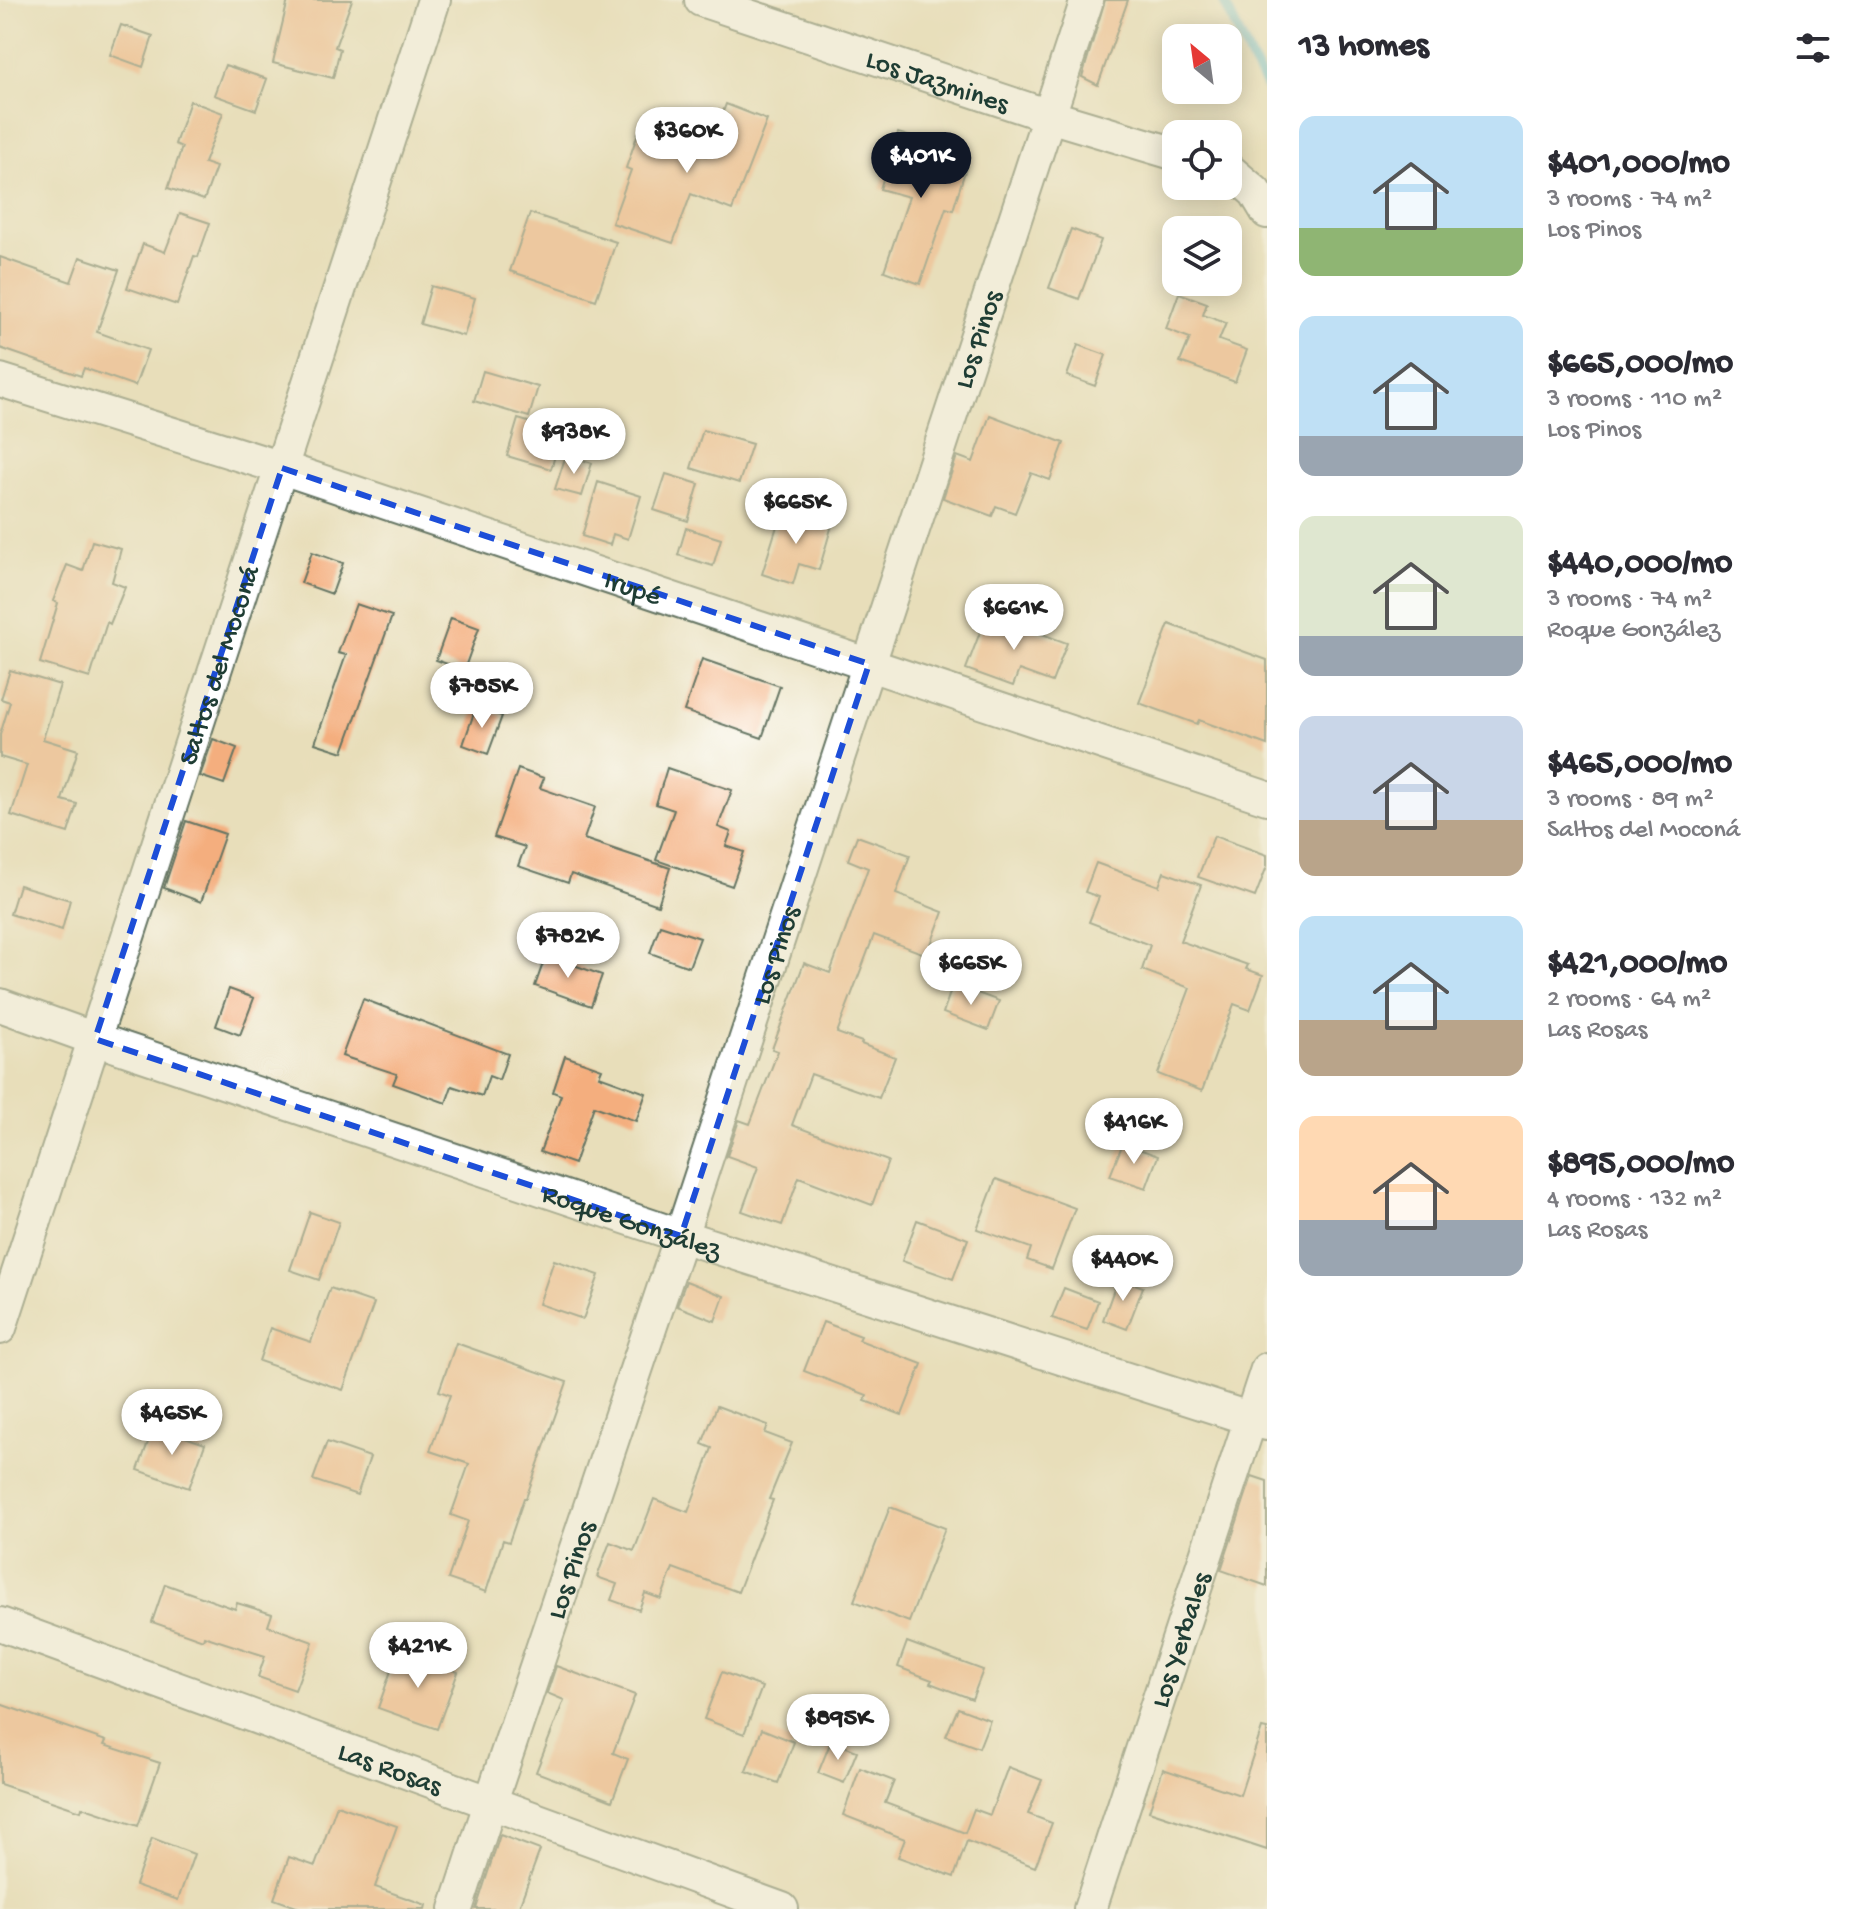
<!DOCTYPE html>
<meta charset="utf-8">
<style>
:root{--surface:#fff;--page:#f7f7f7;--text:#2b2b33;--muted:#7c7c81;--accent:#111827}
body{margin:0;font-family:"Gochi Hand",sans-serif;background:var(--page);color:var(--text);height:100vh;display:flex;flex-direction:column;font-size:30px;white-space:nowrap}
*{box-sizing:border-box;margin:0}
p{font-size:26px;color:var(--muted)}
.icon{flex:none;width:44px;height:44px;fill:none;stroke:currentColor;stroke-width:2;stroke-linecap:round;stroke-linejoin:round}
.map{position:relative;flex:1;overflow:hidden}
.sheet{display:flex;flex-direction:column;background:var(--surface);width:600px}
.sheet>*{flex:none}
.needle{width:52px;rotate:331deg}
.buttons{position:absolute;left:1162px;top:24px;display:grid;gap:16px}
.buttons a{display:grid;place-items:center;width:80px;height:80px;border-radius:16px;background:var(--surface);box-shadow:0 4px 20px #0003;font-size:40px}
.price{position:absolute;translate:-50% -68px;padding:0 18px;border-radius:28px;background:#fff;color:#222;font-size:26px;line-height:52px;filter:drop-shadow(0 2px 4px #0008)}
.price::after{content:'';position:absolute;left:50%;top:48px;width:24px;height:18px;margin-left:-12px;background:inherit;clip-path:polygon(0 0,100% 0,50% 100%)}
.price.on{background:var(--accent);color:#fff}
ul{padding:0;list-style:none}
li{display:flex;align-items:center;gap:24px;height:200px;padding:0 32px}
li span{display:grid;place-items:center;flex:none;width:224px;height:160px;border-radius:16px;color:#555}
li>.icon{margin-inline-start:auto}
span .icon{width:96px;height:96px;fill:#fffc;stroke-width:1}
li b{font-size:34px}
h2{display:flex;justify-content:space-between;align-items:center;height:96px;padding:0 32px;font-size:34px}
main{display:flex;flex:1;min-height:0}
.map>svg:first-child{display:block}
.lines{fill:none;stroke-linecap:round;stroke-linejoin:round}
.stream{stroke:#55b8d3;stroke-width:10}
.building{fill:#f4ae7e}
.minor-casing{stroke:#657563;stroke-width:36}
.minor{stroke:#fff;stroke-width:32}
.marked{fill:none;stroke:#1d4ed8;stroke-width:6;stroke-dasharray:16 10;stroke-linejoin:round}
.labels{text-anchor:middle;stroke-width:8;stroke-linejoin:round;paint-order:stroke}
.street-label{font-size:28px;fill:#1f3d34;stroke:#fdfcf7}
</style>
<main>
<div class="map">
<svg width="1267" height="1909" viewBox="0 0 1267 1909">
<rect width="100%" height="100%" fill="#fdfcf7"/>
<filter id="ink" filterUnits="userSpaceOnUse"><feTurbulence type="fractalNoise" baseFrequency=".0125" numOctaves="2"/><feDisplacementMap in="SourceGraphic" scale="16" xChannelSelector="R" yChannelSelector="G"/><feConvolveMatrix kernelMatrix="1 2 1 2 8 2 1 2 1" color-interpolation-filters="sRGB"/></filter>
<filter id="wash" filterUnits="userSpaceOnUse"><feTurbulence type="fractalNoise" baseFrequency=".006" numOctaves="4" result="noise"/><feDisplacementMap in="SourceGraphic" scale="32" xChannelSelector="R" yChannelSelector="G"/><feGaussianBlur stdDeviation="1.8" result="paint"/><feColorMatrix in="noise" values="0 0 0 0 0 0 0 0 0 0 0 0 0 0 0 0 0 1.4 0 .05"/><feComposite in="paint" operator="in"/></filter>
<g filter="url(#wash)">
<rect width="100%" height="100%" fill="#e8deba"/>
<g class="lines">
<!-- stream -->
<path class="stream" d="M1223 0 1252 61 1267 87"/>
</g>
<g id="blocks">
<!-- building -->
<path class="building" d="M288 0H352L335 47 340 49 333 78 273 63Z
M1105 0H1128L1098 85 1082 77Z
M121 25 153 36 143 67 110 55Z
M225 65 267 79 256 110 214 95Z
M190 101 223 113 204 163 216 167 204 200 168 188 182 147 175 144Z
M726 104 767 120 732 210 691 194 673 243 612 223 631 170 626 168 638 133 706 156Z
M898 133 970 155 953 210 946 208 920 284 884 271 909 197 880 189Z
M180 213 210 223 198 257 194 256 177 305 127 288 143 244 165 252Z
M530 213 616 242 596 300 510 271Z
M1071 229 1101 240 1079 299 1049 288Z
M0 257 71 282 80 257 119 270 97 332 148 350 135 386 84 368 81 376 0 348Z
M431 286 475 298 464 336 420 324Z
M1179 293 1207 303 1203 315 1226 323 1219 340 1247 350 1235 382 1180 362 1190 338 1166 329Z
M1078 345 1106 355 1095 386 1067 376Z
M483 371 538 387 529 417 474 401Z
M990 415 1064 443 1050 480 1031 473 1015 513 996 506 992 516 943 498 957 456 973 462Z
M518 419 562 432 551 469 507 456Z
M703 430 752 444 739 483 691 468Z
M566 455 592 463 582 496 555 489Z
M666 474 699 484 688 521 654 510Z
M598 482 641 496 628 539 613 534 610 545 582 536Z
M782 510 832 525 819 570 799 564 793 584 762 574Z
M686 528 721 539 713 566 678 555Z
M92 541 121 549 112 582 125 587 110 624 107 622 90 678 40 663 58 603 53 601 67 565 83 571Z
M312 552 343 563 332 594 301 583Z
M356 604 392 616 343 752 315 743 346 655 338 653Z
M987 614 1067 643 1052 682 1019 670 1013 686 966 669Z
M451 618 479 628 464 670 436 660Z
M1169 624 1267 660V745L1199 720 1197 724 1139 703Z
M702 659 780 686 762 738 684 711Z
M10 670 60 685 43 739 78 750 62 800 77 804 68 833 11 815 27 765 0 757V735L10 702 1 699Z
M476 707 502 716 488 754 463 745Z
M213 739 237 748 224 784 200 776Z
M667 768 732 790 718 827 731 832 726 846 744 852 732 886 656 860 674 810 656 804Z
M518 769 544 778 540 788 595 807 584 839 670 868 658 905 571 874 568 883 518 866 525 847 494 837Z
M186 821 225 834 201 902 164 888Z
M857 836 910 855 896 894 943 912 927 955 874 935 837 1033 862 1042 861 1044 895 1057 879 1098 811 1074 792 1125 888 1161 872 1205 799 1177 782 1225 742 1211 758 1167 727 1156 739 1120 750 1124 778 1051 772 1049 804 963 830 973 868 868 848 860Z
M1214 836 1267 855V866L1255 897 1198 877Z
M1096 863 1159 886 1164 872 1201 885 1180 941 1248 965 1246 969 1263 975 1250 1010 1234 1004 1202 1091 1158 1074 1190 988 1142 970 1150 945 1089 922 1099 897 1085 892Z
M19 885 70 900 62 930 10 914Z
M660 925 700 938 689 967 650 953Z
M546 955 602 975 591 1006 535 986Z
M953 984 999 1001 988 1030 943 1013Z
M229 989 254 998 240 1035 216 1026Z
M363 999 508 1054 499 1080 489 1076 482 1096 452 1086 446 1103 393 1084 397 1074 342 1056Z
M565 1056 602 1069 599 1076 646 1093 636 1121 594 1106 574 1164 540 1152 561 1095 553 1092Z
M1123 1143 1158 1156 1146 1188 1110 1176Z
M996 1179 1075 1208 1052 1269 1027 1260 1031 1248 977 1229Z
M310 1212 339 1222 319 1280 290 1270Z
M917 1220 968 1239 953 1279 902 1261Z
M554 1260 599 1275 583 1319 539 1304Z
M1118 1278 1143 1287 1127 1329 1103 1320Z
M686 1281 724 1296 715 1321 677 1306Z
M330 1288 374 1303 343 1390 259 1361 270 1328 311 1342Z
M1064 1288 1098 1301 1087 1330 1052 1318Z
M823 1322 861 1336 859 1340 922 1364 902 1415 865 1401 867 1395 804 1371Z
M456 1343 567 1382 526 1498H524L509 1542 503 1540 486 1592 448 1579 468 1521 451 1515 469 1464 430 1451 450 1395 439 1391Z
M717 1406 768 1425 765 1433 792 1443 769 1499 773 1500 738 1592 673 1568 661 1599 645 1593 639 1610 611 1600 617 1584 597 1577 610 1542 634 1551 654 1499 688 1512 712 1448 702 1444Z
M154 1426 205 1444 189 1488 138 1470Z
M327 1442 370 1457 357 1495 313 1480Z
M1252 1476 1267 1481V1586L1221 1570Z
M890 1507 945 1528 909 1622 854 1601Z
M165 1584 235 1609 237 1603 272 1614 268 1626 313 1642 295 1690 258 1677 265 1656 204 1636 203 1640 152 1622Z
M907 1642 983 1670 972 1699 930 1683 932 1680 898 1667Z
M398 1651 458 1672 437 1729 378 1708Z
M556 1666 635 1695 613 1753 628 1759 612 1801 536 1772 564 1700 547 1693Z
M722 1672 762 1687 744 1734 704 1719Z
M0 1704 106 1741 104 1745 160 1763 138 1826 82 1807 81 1811 0 1784Z
M958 1708 990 1720 979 1748 946 1736Z
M1262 1728 1267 1729V1850L1149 1811 1163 1769 1240 1795Z
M762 1729 794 1742 778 1783 746 1771Z
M831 1741 857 1751 844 1783 818 1773Z
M1008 1767 1042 1780 1028 1814 1052 1823 1035 1867 967 1841 954 1877 898 1857 905 1839 843 1815 860 1768 894 1781 885 1803 965 1833 974 1809 990 1815Z
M337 1805 397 1826 375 1887 426 1905 425 1909H302L274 1899 289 1857 315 1866Z
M500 1835 540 1850 518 1909H476Z
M152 1838 194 1854 178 1900 135 1885Z"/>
</g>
</g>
<g filter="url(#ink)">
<use href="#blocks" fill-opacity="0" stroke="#657563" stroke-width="2"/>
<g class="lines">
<defs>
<g id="minor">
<path id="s1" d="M701 0 1049 116 1176 154"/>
<path d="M1228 169 1255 192 1267 212"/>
<path id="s2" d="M0 380 282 468 1267 798"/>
<path id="s3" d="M0 1005 95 1039 681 1236 1267 1424"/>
<path id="s4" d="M0 1328 434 0"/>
<path id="s5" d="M0 1624 782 1909"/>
<path id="s6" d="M456 1909 490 1804 681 1236 1087 0"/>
<path id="s7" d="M1090 1909 1267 1369"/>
</g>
</defs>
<!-- minor casing -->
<use href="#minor" class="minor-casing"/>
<!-- minor -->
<use href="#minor" class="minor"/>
</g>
</g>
<!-- marked area -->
<path d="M0 0H1267V1909H0ZM282 468 869 664 681 1236 95 1039Z" fill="#e8deba" fill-opacity=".55" fill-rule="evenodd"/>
<path class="marked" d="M282 468 869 664 681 1236 95 1039Z"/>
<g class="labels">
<!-- street labels -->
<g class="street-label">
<text dy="10" stroke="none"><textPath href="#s1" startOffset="250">Los Jazmines</textPath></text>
<text dy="10" stroke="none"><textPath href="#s6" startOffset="1654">Los Pinos</textPath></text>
<text dy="10" stroke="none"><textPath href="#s2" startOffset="666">Irupé</textPath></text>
<text dy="10" stroke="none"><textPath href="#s4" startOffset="698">Saltos del Moconá</textPath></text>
<text dy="10" stroke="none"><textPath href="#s6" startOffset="1006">Los Pinos</textPath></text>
<text dy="10" stroke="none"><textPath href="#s3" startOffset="668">Roque González</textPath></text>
<text dy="10" stroke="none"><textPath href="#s6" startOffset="358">Los Pinos</textPath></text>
<text dy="10" stroke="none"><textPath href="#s7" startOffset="284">Los Yerbales</textPath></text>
<text dy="10" stroke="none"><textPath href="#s5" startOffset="416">Las Rosas</textPath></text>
</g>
</g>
</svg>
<div class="buttons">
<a><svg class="needle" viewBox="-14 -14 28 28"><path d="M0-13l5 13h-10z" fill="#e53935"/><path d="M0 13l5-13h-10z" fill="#7c7c81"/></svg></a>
<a><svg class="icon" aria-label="locate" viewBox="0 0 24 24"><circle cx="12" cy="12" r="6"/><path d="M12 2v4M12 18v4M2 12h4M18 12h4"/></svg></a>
<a><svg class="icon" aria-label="layers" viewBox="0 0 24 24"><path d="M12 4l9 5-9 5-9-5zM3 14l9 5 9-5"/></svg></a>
</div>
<b class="price" style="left:687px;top:175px">$360K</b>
<b class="price on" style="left:921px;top:200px">$401K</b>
<b class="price" style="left:574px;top:476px">$938K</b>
<b class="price" style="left:796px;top:546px">$665K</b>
<b class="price" style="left:1014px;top:652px">$661K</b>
<b class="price" style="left:482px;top:730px">$785K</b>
<b class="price" style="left:568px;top:980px">$782K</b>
<b class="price" style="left:971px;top:1007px">$665K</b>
<b class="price" style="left:1134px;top:1166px">$416K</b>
<b class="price" style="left:1123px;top:1303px">$440K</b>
<b class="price" style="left:172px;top:1457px">$465K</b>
<b class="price" style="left:418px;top:1690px">$421K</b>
<b class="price" style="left:838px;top:1762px">$895K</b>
</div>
<section class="sheet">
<h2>13 homes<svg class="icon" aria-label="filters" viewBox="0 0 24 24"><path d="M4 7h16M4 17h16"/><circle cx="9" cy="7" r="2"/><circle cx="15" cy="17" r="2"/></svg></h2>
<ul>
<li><span style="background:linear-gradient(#bfe0f5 70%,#8fb573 0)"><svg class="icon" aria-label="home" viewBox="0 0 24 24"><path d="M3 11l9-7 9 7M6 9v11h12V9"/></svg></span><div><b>$401,000/mo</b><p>3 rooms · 74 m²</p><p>Los Pinos</p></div></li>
<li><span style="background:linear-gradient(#bfe0f5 75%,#9aa5b1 0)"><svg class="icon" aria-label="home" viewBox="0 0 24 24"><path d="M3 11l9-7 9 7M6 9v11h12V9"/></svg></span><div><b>$665,000/mo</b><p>3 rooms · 110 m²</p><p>Los Pinos</p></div></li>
<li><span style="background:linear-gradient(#dfe7d0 75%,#9aa5b1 0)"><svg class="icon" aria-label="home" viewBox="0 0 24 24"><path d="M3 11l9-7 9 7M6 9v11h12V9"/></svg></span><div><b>$440,000/mo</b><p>3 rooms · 74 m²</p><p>Roque González</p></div></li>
<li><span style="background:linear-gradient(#c9d6e8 65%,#b9a48a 0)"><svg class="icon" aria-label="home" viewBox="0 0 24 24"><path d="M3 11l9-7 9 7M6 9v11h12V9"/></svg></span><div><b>$465,000/mo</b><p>3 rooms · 89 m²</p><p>Saltos del Moconá</p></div></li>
<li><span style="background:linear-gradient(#bfe0f5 65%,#b9a48a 0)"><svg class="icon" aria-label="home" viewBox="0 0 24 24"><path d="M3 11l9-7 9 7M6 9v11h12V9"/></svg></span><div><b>$421,000/mo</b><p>2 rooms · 64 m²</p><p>Las Rosas</p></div></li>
<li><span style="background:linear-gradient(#ffd9b3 65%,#9aa5b1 0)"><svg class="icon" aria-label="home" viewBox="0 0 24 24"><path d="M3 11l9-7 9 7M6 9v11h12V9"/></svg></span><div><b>$895,000/mo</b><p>4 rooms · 132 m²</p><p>Las Rosas</p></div></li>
</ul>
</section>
</main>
